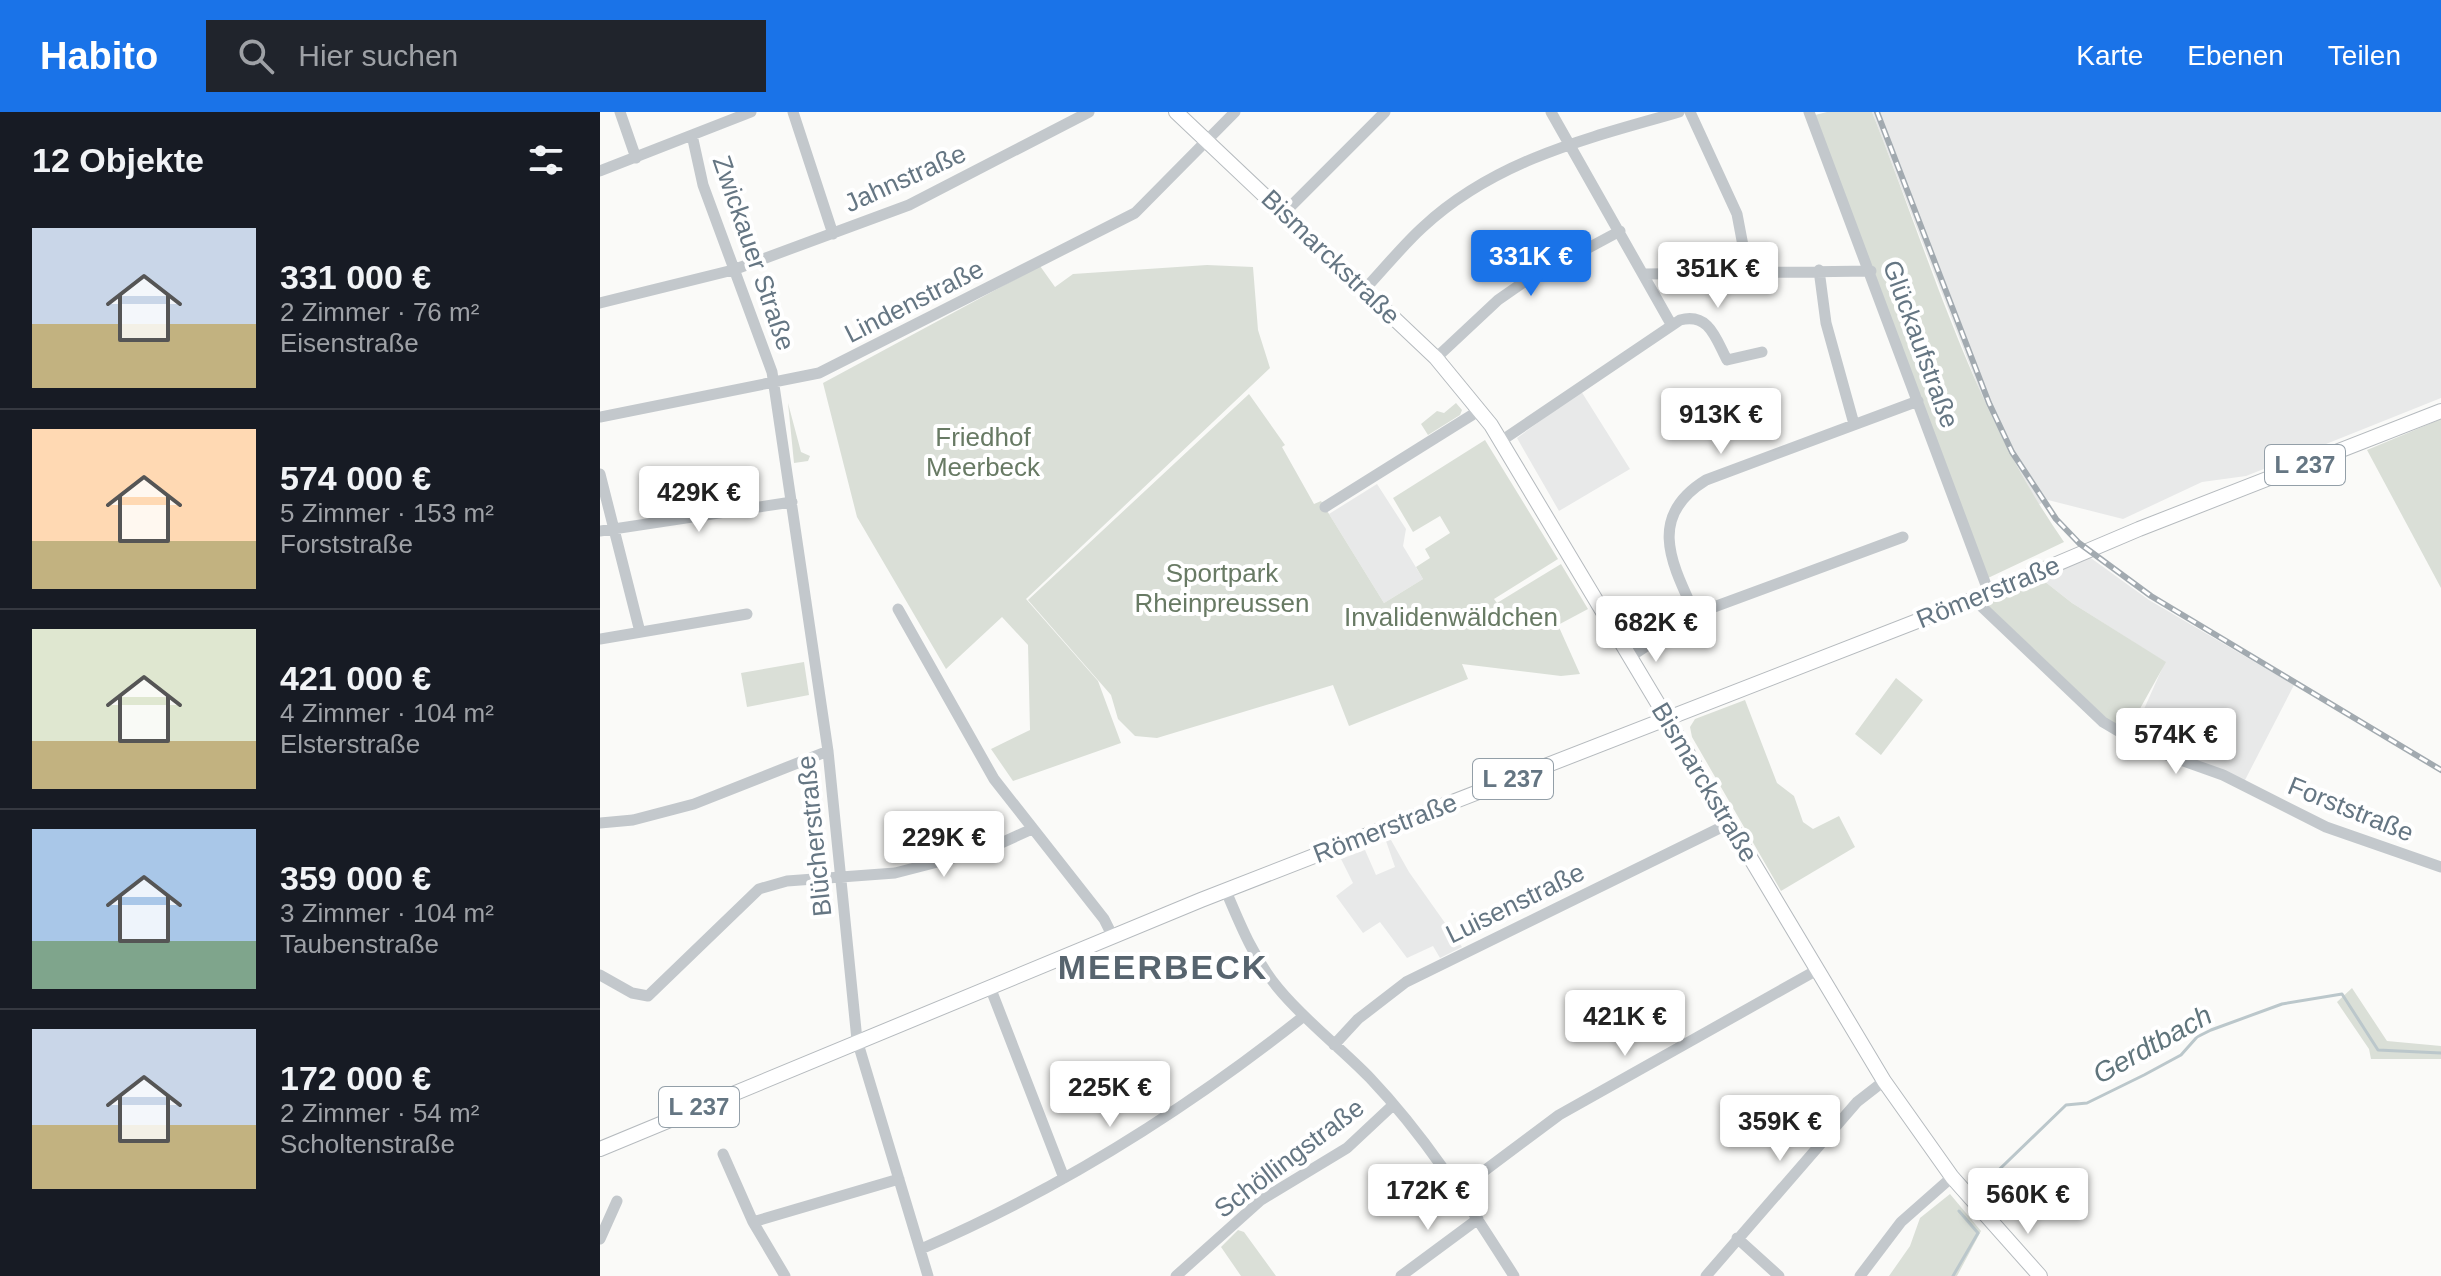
<!DOCTYPE html>
<html lang="de">
<meta charset="utf-8">
<style>
:root{--surface:#171b24;--page:#20242c;--text:#f1f3f6;--muted:#9ea1a6;--line:#363941;--accent:#1a73e8}
body{margin:0;font-family:Arial,sans-serif;background:var(--page);color:var(--text);height:100vh;display:flex;flex-direction:column;font-size:30px;white-space:nowrap}
*{box-sizing:border-box;margin:0}
p{font-size:26px;color:var(--muted)}
.icon{flex:none;width:44px;height:44px;fill:none;stroke:currentColor;stroke-width:2;stroke-linecap:round;stroke-linejoin:round}
.map{position:relative;flex:1;overflow:hidden}
.drawer{display:flex;flex-direction:column;background:var(--surface);width:600px}
.drawer>*{flex:none}
.price{position:absolute;translate:-50% -68px;padding:0 18px;border-radius:8px;background:#fff;color:#222;font-size:26px;line-height:52px;filter:drop-shadow(0 2px 4px #0008)}
.price::after{content:'';position:absolute;left:50%;top:48px;width:24px;height:18px;margin-left:-12px;background:inherit;clip-path:polygon(0 0,100% 0,50% 100%)}
.price.on{background:var(--accent);color:#fff}
ul{padding:0;list-style:none}
li{display:flex;align-items:center;gap:24px;height:200px;padding:0 32px}
li+li{border-top:2px solid var(--line)}
li span{display:grid;place-items:center;flex:none;width:224px;height:160px;border-radius:0px;color:#555}
li>.icon{margin-inline-start:auto}
span .icon{width:96px;height:96px;fill:#fffc;stroke-width:1}
li b{font-size:34px}
h2{display:flex;justify-content:space-between;align-items:center;height:96px;padding:0 32px;font-size:34px}
header{display:flex;align-items:center;gap:48px;box-sizing:border-box;height:112px;padding:0 40px;background:var(--accent);color:#fff}
header strong{font-size:38px}
nav{display:flex;gap:44px;margin-inline-start:auto;font-size:28px}
.search{width:560px;height:72px;background:var(--page);display:flex;align-items:center;gap:20px;box-sizing:border-box;padding:0 28px;border-radius:0px;color:var(--muted);font-size:30px}
main{display:flex;flex:1;min-height:0}
.map>svg:first-child{display:block}
.built{fill:#e8e9e9}
.green{fill:#dadfd7}
.lines{fill:none;stroke-linecap:round;stroke-linejoin:round}
.stream{stroke:#bbc7cb;stroke-width:3}
.major-casing{stroke:#b5babe;stroke-width:16}
.minor{stroke:#c3c8cc;stroke-width:11}
.major{stroke:#fff;stroke-width:14}
.rail-casing{stroke:#a2aab0;stroke-width:6}
.rail{stroke:#fff;stroke-width:3;stroke-dasharray:9;stroke-linecap:butt}
.labels{text-anchor:middle;stroke-width:8;stroke-linejoin:round;paint-order:stroke}
.shield{fill:#fff;stroke:#939fa8;stroke-width:2}
.shield-label{font-size:24px;font-weight:bold;fill:#657683}
.street-label{font-size:26px;fill:#657683;stroke:#fff}
.park-label{font-size:26px;fill:#687a64;stroke:#fff}
.water-label{font-size:28px;font-style:italic;fill:#60757c;stroke:#fff}
.district-label{font-size:34px;font-weight:bold;letter-spacing:2px;fill:#57646e;stroke:#fff}
</style>
<header>
<strong>Habito</strong>
<div class="search"><svg class="icon" aria-label="search" viewBox="0 0 24 24"><circle cx="10" cy="10" r="6"/><path d="M15 15l6 6"/></svg>Hier suchen</div>
<nav><a>Karte</a><a>Ebenen</a><a>Teilen</a></nav>
</header>
<main>
<section class="drawer">
<h2>12 Objekte<svg class="icon" aria-label="filters" viewBox="0 0 24 24"><path d="M4 7h16M4 17h16"/><circle cx="9" cy="7" r="2"/><circle cx="15" cy="17" r="2"/></svg></h2>
<ul>
<li><span style="background:linear-gradient(#c9d6e8 60%,#c2b280 0)"><svg class="icon" aria-label="home" viewBox="0 0 24 24"><path d="M3 11l9-7 9 7M6 9v11h12V9"/></svg></span><div><b>331 000 €</b><p>2 Zimmer · 76 m²</p><p>Eisenstraße</p></div></li>
<li><span style="background:linear-gradient(#ffd9b3 70%,#c2b280 0)"><svg class="icon" aria-label="home" viewBox="0 0 24 24"><path d="M3 11l9-7 9 7M6 9v11h12V9"/></svg></span><div><b>574 000 €</b><p>5 Zimmer · 153 m²</p><p>Forststraße</p></div></li>
<li><span style="background:linear-gradient(#dfe7d0 70%,#c2b280 0)"><svg class="icon" aria-label="home" viewBox="0 0 24 24"><path d="M3 11l9-7 9 7M6 9v11h12V9"/></svg></span><div><b>421 000 €</b><p>4 Zimmer · 104 m²</p><p>Elsterstraße</p></div></li>
<li><span style="background:linear-gradient(#a9c7e8 70%,#7fa58c 0)"><svg class="icon" aria-label="home" viewBox="0 0 24 24"><path d="M3 11l9-7 9 7M6 9v11h12V9"/></svg></span><div><b>359 000 €</b><p>3 Zimmer · 104 m²</p><p>Taubenstraße</p></div></li>
<li><span style="background:linear-gradient(#c9d6e8 60%,#c2b280 0)"><svg class="icon" aria-label="home" viewBox="0 0 24 24"><path d="M3 11l9-7 9 7M6 9v11h12V9"/></svg></span><div><b>172 000 €</b><p>2 Zimmer · 54 m²</p><p>Scholtenstraße</p></div></li>
</ul>
</section>
<div class="map">
<svg width="1841" height="1164" viewBox="0 0 1841 1164">
<rect width="100%" height="100%" fill="#fafaf8"/>
<!-- built -->
<path class="built" d="M1272 0H1841V286L1646 364 1602 370 1523 407 1448 388 1438 393 1387 298Z
M981 279 1030 357 959 399 917 326Z
M777 372 806 417 803 434 823 467 784 491 729 402Z
M1488 444 1549 488 1694 573 1644 670 1532 624 1565 550 1472 491 1439 465Z
M791 728 809 760 862 835 840 846 833 834 807 846 780 810 763 821 736 784 753 771 741 747 765 738 776 763 795 755 786 729Z"/>
<!-- green -->
<path class="green" d="M1227 0H1272C1330 146 1373 300 1464 430L1388 466 1215 3Z
M607 153 653 155 658 218 670 256 426 487 498 569 521 631 413 669 391 637 430 618 428 533 402 505 346 557 257 405 223 271 440 154 455 175 473 162Z
M649 282 685 333 682 335 714 392 721 389 784 491 823 467 816 455 830 446 825 437 850 421 840 404 813 420 793 386 885 328 958 447 894 487 897 491 961 452 988 497 958 513 980 562 961 564 862 552 868 567 749 614 733 573 557 626 535 624 518 607 511 583 428 488Z
M188 291 201 340 210 344 208 349 194 351Z
M856 291 862 298 860 303 828 323 821 312 837 299 844 301Z
M1841 307V476L1767 338Z
M1439 465 1472 491 1566 550 1527 620 1506 606 1386 492 1388 488Z
M204 550 209 583 147 595 141 561Z
M1296 566 1323 588 1281 643 1255 622Z
M1145 588 1177 671 1194 684 1203 710 1213 717 1239 704 1255 735 1181 779 1092 625 1090 615 1095 607Z
M1752 876 1787 929 1841 934V947H1771L1769 937 1737 890Z
M1350 1082 1381 1119 1357 1164H1289L1310 1134 1320 1106Z
M638 1118 644 1120 676 1164H641L621 1135Z"/>
<g class="lines">
<!-- stream -->
<path class="stream" d="M1379 1077 1466 993 1487 991 1544 963 1581 943 1597 925 1611 918 1682 892 1742 882 1778 938 1841 941
M1353 1164 1378 1121 1359 1099"/>
<defs>
<path id="major" d="M576 0 836 246 891 313 1284 969 1352 1065 1440 1164
M0 1037 601 788 1379 485 1539 417 1841 299"/>
</defs>
<!-- major casing -->
<use href="#major" class="major-casing"/>
<!-- minor -->
<path class="minor" d="M20 0 36 46
M193 0 233 122
M951 0 1071 212
M1090 0 1137 102 1148 160
M1209 0 1389 481
M92 23 103 73 172 260 228 639 257 928 328 1164
M0 59 151 0
M684 101 785 0
M1219 158 1226 211 1254 312
M1045 162 1271 159
M764 178C784 157 802 134 823 115 895 48 988 26 1079 0
M0 191 133 158 309 93 489 0
M836 246 898 188 921 172 1020 119
M0 305 219 261 535 101 635 0
M901 329 1080 208C1109 200 1116 227 1127 248L1162 240
M0 362 40 520
M725 395 880 298
M0 419 192 390
M1379 485 1382 495 1503 610 1547 636 1623 663 1726 715 1841 755
M298 497 394 667 504 807 513 825
M1095 502C1072 452 1046 405 1106 368L1318 289
M0 527 147 502
M1030 545 1095 502 1303 425
M0 711 33 708 94 692 228 639
M626 779C640 812 654 847 678 876 705 909 740 935 770 966 827 1026 870 1095 914 1164
M0 863 32 881 48 884 159 777 187 769 295 761 388 737 432 717
M390 875 464 1066
M734 933 758 907 806 870 1130 711
M123 1042 153 1110
M860 1077 959 1003 1217 858
M1137 1126 1179 1164
M0 1127 17 1089
M321 1137C458 1078 587 997 704 904
M185 1164 153 1110 299 1067
M576 1164 661 1088 747 1036 793 993
M801 1164 878 1107
M1106 1164 1257 990 1284 969
M1260 1164 1301 1110 1352 1065"/>
<!-- major -->
<use href="#major" class="major"/>
<defs>
<path id="rail" d="M1277 0 1389 291 1412 340 1456 407 1479 431 1551 484 1841 658"/>
</defs>
<!-- rail casing -->
<use href="#rail" class="rail-casing"/>
<!-- rail -->
<use href="#rail" class="rail"/>
</g>
<g class="labels">
<!-- shield labels -->
<g class="shield">
<rect x="1665" y="333" width="80" height="40" rx="6"/>
<rect x="873" y="647" width="80" height="40" rx="6"/>
<rect x="59" y="975" width="80" height="40" rx="6"/>
</g>
<g class="shield-label">
<text x="1705" y="361">L 237</text>
<text x="913" y="675">L 237</text>
<text x="99" y="1003">L 237</text>
</g>
<!-- street labels -->
<g class="street-label">
<text transform="translate(305 66) rotate(-24)" y="9">Jahnstraße</text>
<text transform="translate(154 141) rotate(71)" y="9">Zwickauer Straße</text>
<text transform="translate(731 145) rotate(44)" y="9">Bismarckstraße</text>
<text transform="translate(314 189) rotate(-27)" y="9">Lindenstraße</text>
<text transform="translate(1321 232) rotate(70)" y="9">Glückaufstraße</text>
<text transform="translate(1388 480) rotate(-22)" y="9">Römerstraße</text>
<text transform="translate(1105 670) rotate(59)" y="9">Bismarckstraße</text>
<text transform="translate(1751 697) rotate(22)" y="9">Forststraße</text>
<text transform="translate(785 716) rotate(-21)" y="9">Römerstraße</text>
<text transform="translate(214 724) rotate(-96)" y="9">Blücherstraße</text>
<text transform="translate(915 791) rotate(-26)" y="9">Luisenstraße</text>
<text transform="translate(689 1046) rotate(-37)" y="9">Schöllingstraße</text>
</g>
<!-- park labels -->
<g class="park-label">
<text x="383" y="334">Friedhof<tspan x="383" dy="30">Meerbeck</tspan></text>
<text x="622" y="470">Sportpark<tspan x="622" dy="30">Rheinpreussen</tspan></text>
<text x="851" y="514">Invalidenwäldchen</text>
</g>
<!-- water labels -->
<g class="water-label">
<text transform="translate(1552 932) rotate(-29)" y="10">Gerdtbach</text>
</g>
<!-- district labels -->
<g class="district-label">
<text x="563" y="867">MEERBECK</text>
</g>
</g>
</svg>
<b class="price on" style="left:931px;top:186px">331K €</b>
<b class="price" style="left:1118px;top:198px">351K €</b>
<b class="price" style="left:1121px;top:344px">913K €</b>
<b class="price" style="left:99px;top:422px">429K €</b>
<b class="price" style="left:1056px;top:552px">682K €</b>
<b class="price" style="left:1576px;top:664px">574K €</b>
<b class="price" style="left:344px;top:767px">229K €</b>
<b class="price" style="left:1025px;top:946px">421K €</b>
<b class="price" style="left:510px;top:1017px">225K €</b>
<b class="price" style="left:1180px;top:1051px">359K €</b>
<b class="price" style="left:828px;top:1120px">172K €</b>
<b class="price" style="left:1428px;top:1124px">560K €</b>
</div>
</main>
